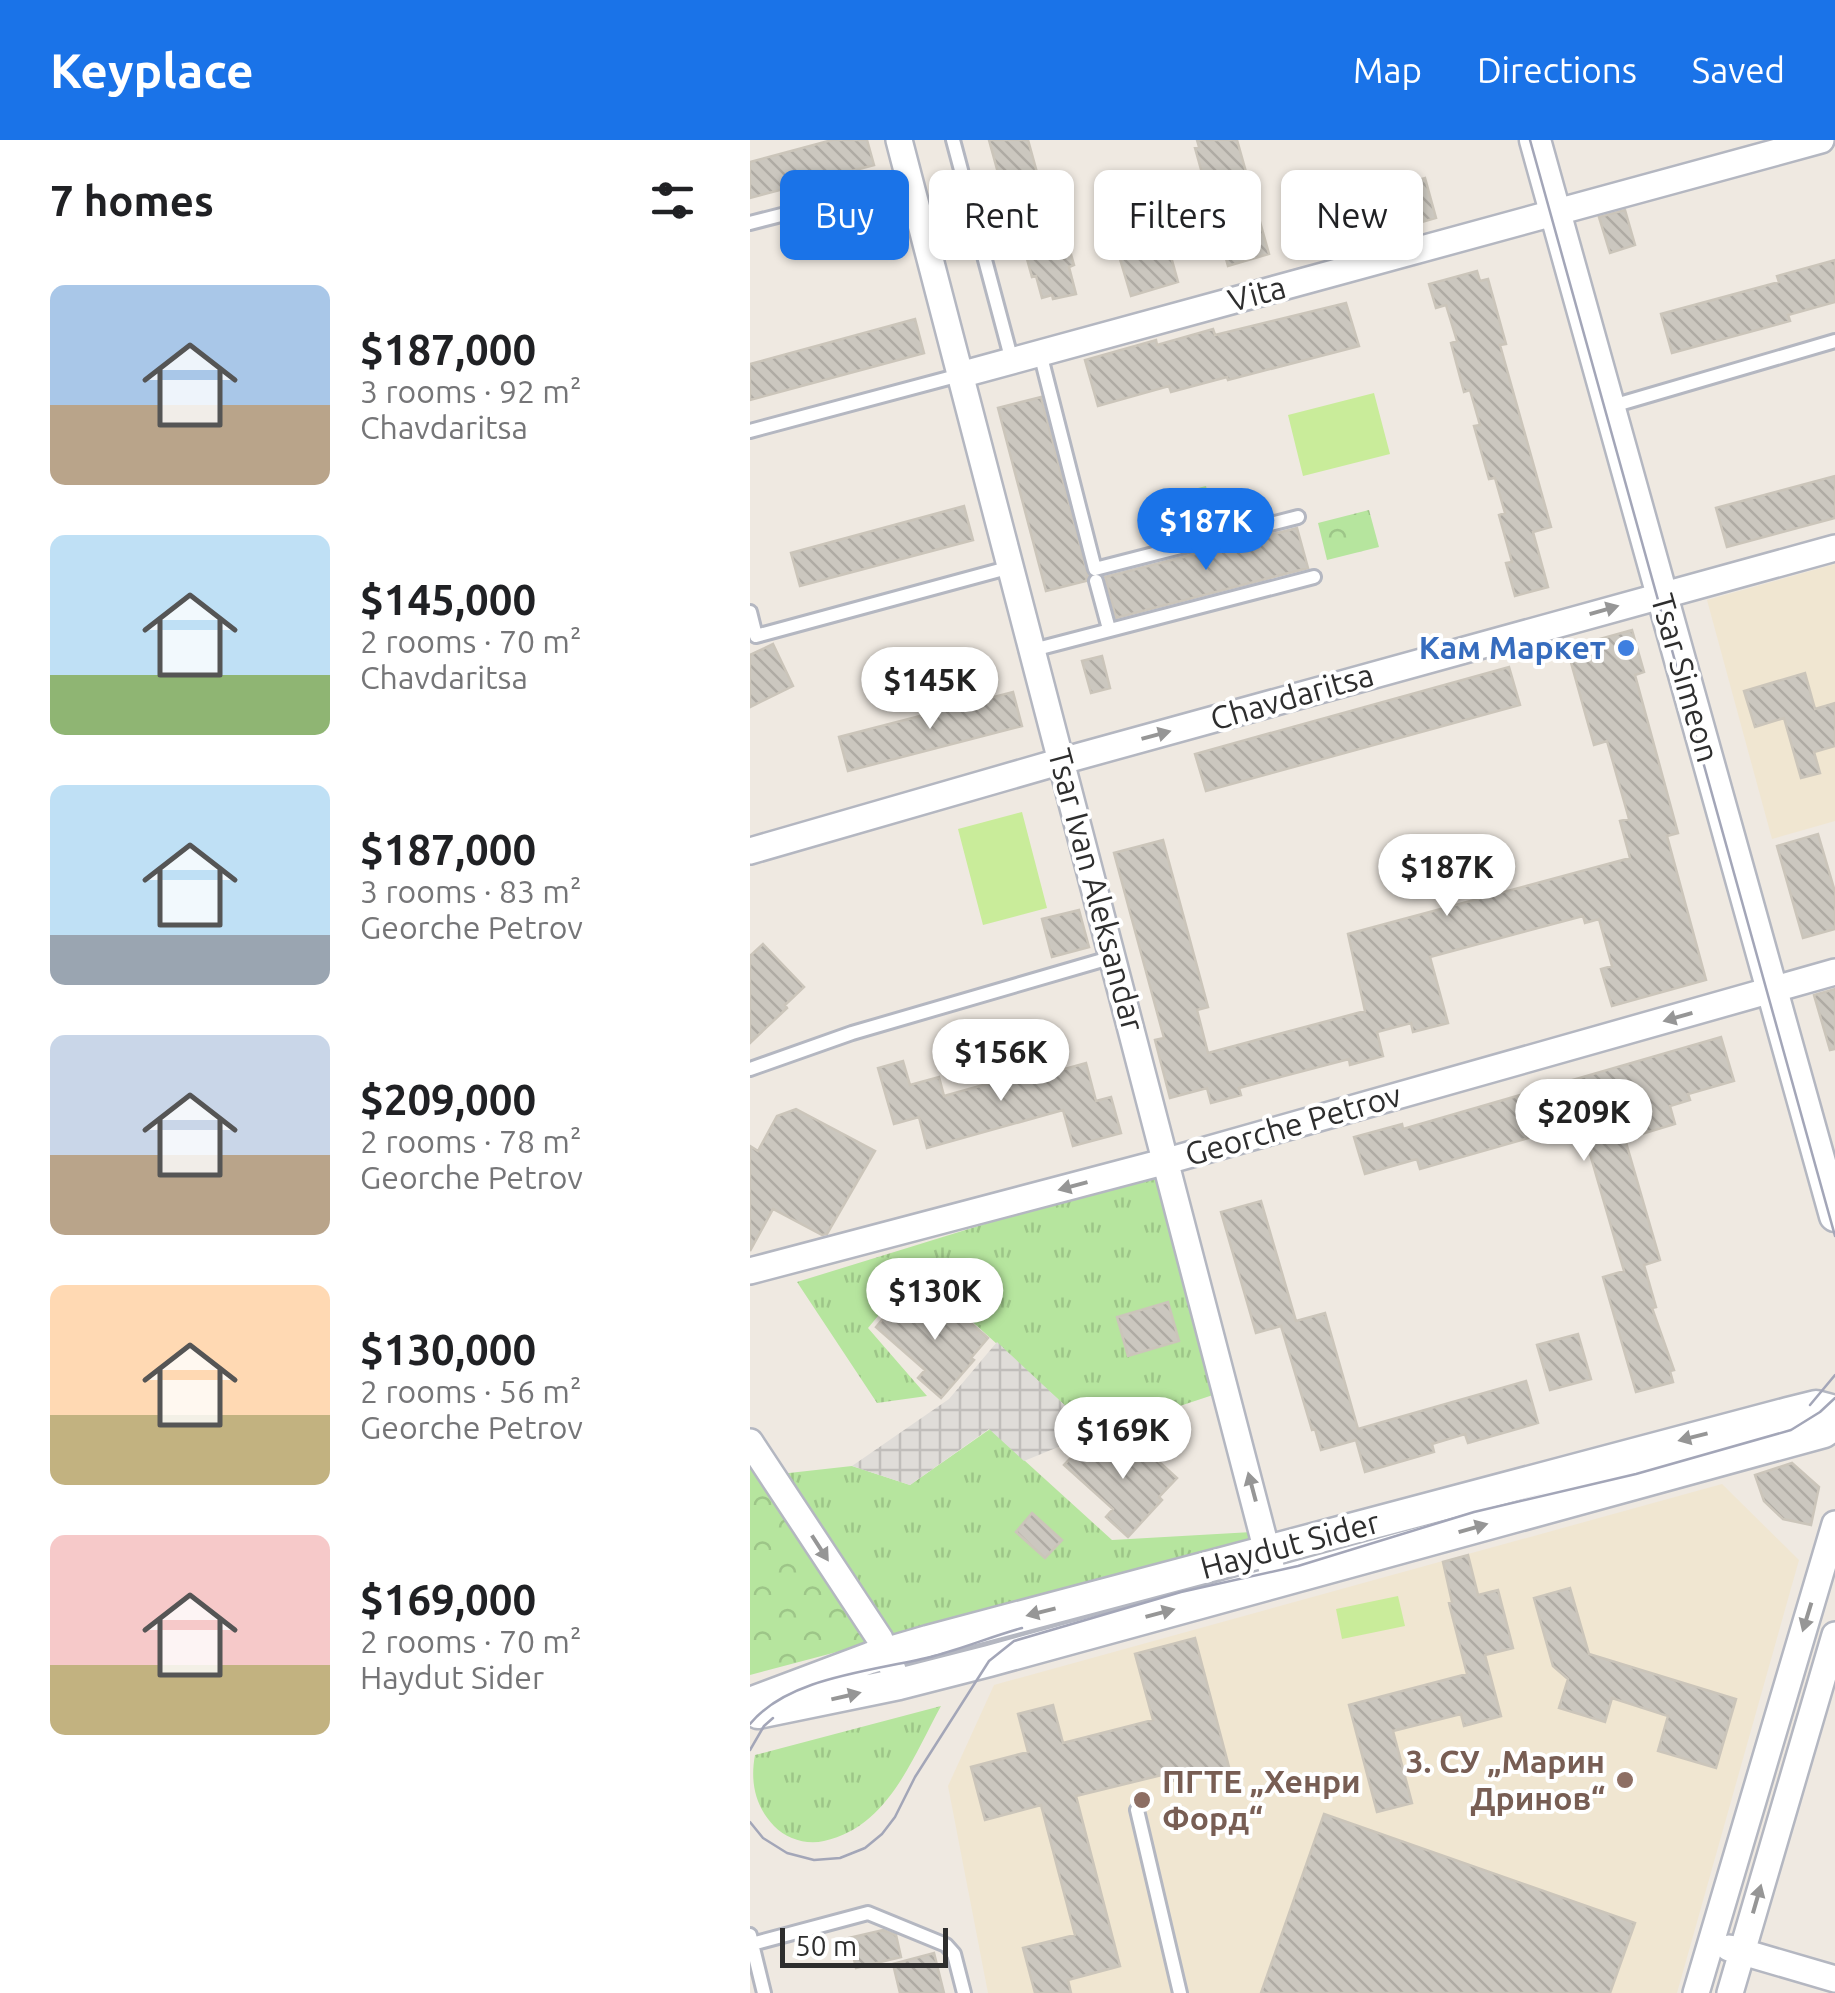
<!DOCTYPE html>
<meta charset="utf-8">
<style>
:root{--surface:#fff;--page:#f6f6f6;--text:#202124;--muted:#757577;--accent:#1a73e8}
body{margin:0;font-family:Ubuntu,sans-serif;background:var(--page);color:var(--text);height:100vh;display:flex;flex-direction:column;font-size:38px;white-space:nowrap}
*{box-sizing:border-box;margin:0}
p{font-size:32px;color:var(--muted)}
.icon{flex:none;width:55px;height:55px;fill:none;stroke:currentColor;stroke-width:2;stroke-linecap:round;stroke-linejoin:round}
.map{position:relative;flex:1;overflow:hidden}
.side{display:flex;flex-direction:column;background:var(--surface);width:750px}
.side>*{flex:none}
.guide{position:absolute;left:30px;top:30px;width:905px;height:90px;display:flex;gap:20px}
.scale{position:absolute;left:30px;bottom:25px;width:168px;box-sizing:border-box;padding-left:10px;border:5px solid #2e2e2e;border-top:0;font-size:28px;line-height:35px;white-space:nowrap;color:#2e2e2e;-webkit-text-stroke:8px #fff;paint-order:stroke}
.price{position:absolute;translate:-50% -85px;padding:0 22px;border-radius:35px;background:#fff;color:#222;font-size:32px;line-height:65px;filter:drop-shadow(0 2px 5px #0008)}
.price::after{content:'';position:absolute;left:50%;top:60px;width:30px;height:22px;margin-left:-15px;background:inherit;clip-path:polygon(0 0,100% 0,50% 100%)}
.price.current{background:var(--accent);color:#fff}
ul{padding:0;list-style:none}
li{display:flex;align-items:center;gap:30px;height:250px;padding:0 50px}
li span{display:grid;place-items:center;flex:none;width:280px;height:200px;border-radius:15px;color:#555}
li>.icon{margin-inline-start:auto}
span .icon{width:120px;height:120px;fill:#fffc;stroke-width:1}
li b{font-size:42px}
h2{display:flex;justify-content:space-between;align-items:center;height:120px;padding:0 50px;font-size:42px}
.tag{padding:0 35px;border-radius:15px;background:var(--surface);box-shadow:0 2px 8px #0004;font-size:35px;line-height:90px}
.tag.current{background:var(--accent);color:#fff}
header{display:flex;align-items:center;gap:60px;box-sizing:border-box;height:140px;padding:0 50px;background:var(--accent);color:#fff}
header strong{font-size:48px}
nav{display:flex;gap:55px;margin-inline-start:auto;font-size:35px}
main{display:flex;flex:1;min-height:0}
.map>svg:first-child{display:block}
.education{fill:#f0e6d1}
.grass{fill:url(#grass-tufts)}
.park{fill:url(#park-crowns)}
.pitch{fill:#c9ec9a}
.plaza{fill:url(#plaza-grid)}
.building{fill:url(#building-back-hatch);stroke:#cbc5ba;stroke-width:2.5}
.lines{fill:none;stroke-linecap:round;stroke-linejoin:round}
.service-casing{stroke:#b4b7c1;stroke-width:18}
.minor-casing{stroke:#b4b7c1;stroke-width:30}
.tertiary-casing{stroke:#b4b7c1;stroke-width:35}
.service{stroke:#fff;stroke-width:12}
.minor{stroke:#fff;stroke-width:25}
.tertiary{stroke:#fff;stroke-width:30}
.tram{stroke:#a3a6b8;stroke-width:2.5}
.oneway{fill:#969696}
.shop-dot{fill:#3f7fe0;stroke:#fff;stroke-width:4}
.education-dot{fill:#8d6e63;stroke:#fff;stroke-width:4}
.labels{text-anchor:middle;stroke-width:8;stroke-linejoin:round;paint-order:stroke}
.street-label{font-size:32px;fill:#2e2e2e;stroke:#fff}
.shop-label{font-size:32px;font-weight:bold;fill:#366cbe;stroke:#fff;text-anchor:end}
.education-label{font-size:32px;font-weight:bold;fill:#785e54;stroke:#fff;text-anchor:end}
</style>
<header>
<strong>Keyplace</strong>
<nav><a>Map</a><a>Directions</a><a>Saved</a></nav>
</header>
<main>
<section class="side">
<h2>7 homes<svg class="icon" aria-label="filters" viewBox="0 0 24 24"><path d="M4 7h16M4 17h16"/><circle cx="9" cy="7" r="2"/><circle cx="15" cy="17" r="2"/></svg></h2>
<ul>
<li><span style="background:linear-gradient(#a9c7e8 60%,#b9a48a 0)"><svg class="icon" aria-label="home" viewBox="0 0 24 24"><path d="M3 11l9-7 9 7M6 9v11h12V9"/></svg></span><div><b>$187,000</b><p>3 rooms · 92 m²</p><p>Chavdaritsa</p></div></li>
<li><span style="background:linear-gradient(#bfe0f5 70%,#8fb573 0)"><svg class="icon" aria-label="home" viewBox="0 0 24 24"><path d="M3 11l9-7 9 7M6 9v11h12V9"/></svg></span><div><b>$145,000</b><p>2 rooms · 70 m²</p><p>Chavdaritsa</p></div></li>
<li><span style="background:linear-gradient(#bfe0f5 75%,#9aa5b1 0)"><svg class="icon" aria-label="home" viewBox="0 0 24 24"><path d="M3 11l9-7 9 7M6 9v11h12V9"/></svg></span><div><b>$187,000</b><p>3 rooms · 83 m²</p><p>Georche Petrov</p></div></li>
<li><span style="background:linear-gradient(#c9d6e8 60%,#b9a48a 0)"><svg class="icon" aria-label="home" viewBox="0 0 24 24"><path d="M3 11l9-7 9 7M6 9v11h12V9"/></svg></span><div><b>$209,000</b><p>2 rooms · 78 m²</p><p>Georche Petrov</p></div></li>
<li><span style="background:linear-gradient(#ffd9b3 65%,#c2b280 0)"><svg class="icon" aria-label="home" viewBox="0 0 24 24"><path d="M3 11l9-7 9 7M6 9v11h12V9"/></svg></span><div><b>$130,000</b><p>2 rooms · 56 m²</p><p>Georche Petrov</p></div></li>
<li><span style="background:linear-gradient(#f6c9c9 65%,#c2b280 0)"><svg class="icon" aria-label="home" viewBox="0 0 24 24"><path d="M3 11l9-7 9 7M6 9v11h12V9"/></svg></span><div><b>$169,000</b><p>2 rooms · 70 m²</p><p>Haydut Sider</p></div></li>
</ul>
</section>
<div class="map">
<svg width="1085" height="1853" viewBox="0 0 1085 1853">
<defs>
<pattern id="grass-tufts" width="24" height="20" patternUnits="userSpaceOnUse" patternTransform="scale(2.5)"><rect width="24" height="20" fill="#b6e59e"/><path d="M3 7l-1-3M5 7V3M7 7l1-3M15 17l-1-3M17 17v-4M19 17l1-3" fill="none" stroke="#9dc588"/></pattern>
<pattern id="park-crowns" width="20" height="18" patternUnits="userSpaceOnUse" patternTransform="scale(2.5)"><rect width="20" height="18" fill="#b6e59e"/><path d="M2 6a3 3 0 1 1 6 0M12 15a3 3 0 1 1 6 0" fill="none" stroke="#9dc588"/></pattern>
<pattern id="plaza-grid" width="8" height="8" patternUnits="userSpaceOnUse" patternTransform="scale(2.5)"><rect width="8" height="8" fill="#dfdcd8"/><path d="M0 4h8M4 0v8" fill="none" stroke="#c0bdba"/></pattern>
<pattern id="building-back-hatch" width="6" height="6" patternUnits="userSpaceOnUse" patternTransform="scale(2.5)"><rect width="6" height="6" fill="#cbc7bf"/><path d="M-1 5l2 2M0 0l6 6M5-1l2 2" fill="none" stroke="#afaba4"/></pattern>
</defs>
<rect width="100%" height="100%" fill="#efe9e1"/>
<!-- education -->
<path class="education" d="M1085 424V681L1022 699 957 460Z
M972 1344 1049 1420 927 1853H238L198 1646 244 1545Z"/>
<!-- grass -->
<path class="grass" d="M410 1030 469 1253 318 1303 321 1271 185 1148 166 1165 148 1152 118 1188 177 1256 127 1263 47 1142Z
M240 1289 362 1400 502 1392 507 1406 143 1505 30 1334 102 1326 160 1345Z
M191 1566C162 1619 138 1687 74 1701 56 1705 37 1699 24 1686 5 1666 0 1642 5 1615Z"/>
<!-- park -->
<path class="park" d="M456 346 465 382 414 396 404 359Z
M619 370 629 407 577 420 568 383Z
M0 1321 98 1467 117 1504 0 1535Z"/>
<!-- pitch -->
<path class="pitch" d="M624 253 640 314 553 336 538 275Z
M272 672 297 768 233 785 208 689Z
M648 1456 655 1486 592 1499 586 1469Z"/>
<!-- plaza -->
<path class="plaza" d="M247 1202 322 1272 318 1303 274 1321 239 1289 160 1345 102 1326 199 1259Z"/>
<!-- building -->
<path class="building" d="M82 0H117L124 25 0 58V22Z
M239 0H278L291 47 296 45 305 80 311 79 324 125 319 127 326 154 303 159 302 155 292 158 286 136 282 137 269 90 264 91Z
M447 0H487L519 114 478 126 445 8 449 7Z
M675 38 686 78 641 91 629 51Z
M875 70 885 105 860 113 849 77Z
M415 95 428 142 381 156 367 109Z
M1085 120V162L1038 175 1040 181 922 213 911 174 1029 142 1027 136Z
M727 131 730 141 738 139 756 204 750 205 801 387 783 392 798 447 765 456 756 423 762 422 749 375 755 373 745 338 739 339 724 286 730 285 720 250 714 252 701 203 707 201 696 165 686 168 679 144Z
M596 163 609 206 478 240 477 237 421 252 419 246 348 266 335 220 406 200 407 205 463 189 465 195Z
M165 179 174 213 0 260V224Z
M291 257 338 436 336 441 296 451 248 268Z
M1085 336V378L977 407 966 368Z
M214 366 223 400 50 446 41 413Z
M547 388 558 428 366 478 355 437Z
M882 490 894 532 885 535 928 693 917 696 956 840 862 866 851 829 862 826 849 779 835 783 833 776 680 817 698 883 663 892 661 883 627 892 633 916 600 925 599 919 489 948 491 955 461 963 457 948 420 958 405 900 414 898 364 713 413 700 458 867 447 870 458 913 615 871 598 794 880 718 870 681 879 679 857 601 844 605 817 508Z
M23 504 43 546 0 567V515Z
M352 516 360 548 341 553 332 521Z
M759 527 770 565 456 651 445 614Z
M1055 533 1065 569 1085 563V606L1064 612 1070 633 1051 638 1034 578 1005 587 994 551Z
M263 552 272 586 98 631 89 597Z
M1068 694 1085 752V789L1053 798 1027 706Z
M329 770 339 807 302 817 292 779Z
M13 804 54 847 35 865 37 868 0 903V816Z
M1085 849V909L1080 910 1064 855Z
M971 897 984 941 938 954 940 960 920 966 925 984 875 999 910 1120 894 1125 906 1167 902 1168 924 1230 920 1231 923 1242 886 1252 853 1137 874 1131 831 983 670 1029 667 1019 615 1034 604 997 652 984 653 989Z
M153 921 160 945 189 937 194 956 309 924 311 930 336 923 346 961 361 957 371 993 323 1006 313 970 177 1008 169 977 144 984 128 928Z
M46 969 125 1011 77 1094 72 1095 23 1069 0 1111V1006L8 1011 27 976Z
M511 1061 546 1181 575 1173 608 1289 776 1241 788 1283 718 1303 715 1294 682 1304 684 1312 615 1332 606 1300 571 1310 565 1289 562 1290 531 1186 506 1193 471 1072Z
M193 1159 238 1198 221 1218 224 1220 191 1258 168 1238 175 1230 126 1187 142 1168 146 1171 153 1162 174 1181Z
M418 1162 429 1201 378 1216 367 1177Z
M828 1194 841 1239 800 1250 787 1205Z
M383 1298 427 1338 409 1357 412 1360 378 1397 356 1377 363 1369 314 1325 332 1306 335 1309 342 1301 363 1320Z
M1042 1323 1069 1347 1061 1385 1033 1379 1014 1361 1005 1335Z
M282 1373 312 1400 295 1418 266 1392Z
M718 1415 728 1455 748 1450 763 1508 735 1515 751 1576 714 1586 711 1574 643 1591 662 1663 627 1672 599 1565 717 1534 699 1463 702 1462 693 1422Z
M820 1448 839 1514 986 1559 966 1628 908 1611 918 1576 862 1558 855 1582 809 1568 818 1539 803 1526 784 1458Z
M445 1498 479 1627 418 1642 416 1634 326 1656 370 1826 318 1840 321 1853H285L273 1808 325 1795 291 1665 235 1680 221 1627 278 1612 268 1574 303 1565 313 1603 403 1580 385 1514Z
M574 1674 885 1783 860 1853H511Z
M133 1790 146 1795 151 1817 106 1828 99 1798Z
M184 1813 194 1853H150L143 1824Z"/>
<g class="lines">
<defs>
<path id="service" d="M203 0 262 221
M0 83 160 42
M290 213 345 429 548 377
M859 267 1085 201
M0 291 210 235
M346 441 359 489
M0 472 6 496 261 427
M283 510 564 437
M0 929 102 893 363 817
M387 1670 430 1853
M0 1795 2 1804 118 1773 196 1805 204 1814 214 1853
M2 1804 14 1853"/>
<path id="minor" d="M149 0 525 1442
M210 235 1071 0
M0 711 312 621 1085 408
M0 1131 417 1021 1085 832
M0 1302 130 1499 149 1544
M979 1808 1085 1839
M946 1853 1085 1384
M980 1853 1085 1495"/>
<path id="tertiary" d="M785 0 1085 1076
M0 1563 120 1518 178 1501 1038 1273 1066 1266 1085 1271
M8 1573 149 1544 239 1521 1074 1292 1085 1283"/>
</defs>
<!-- service casing -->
<use href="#service" class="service-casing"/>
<!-- minor casing -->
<use href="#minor" class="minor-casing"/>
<!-- tertiary casing -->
<use href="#tertiary" class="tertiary-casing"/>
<!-- service -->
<use href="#service" class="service"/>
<!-- minor -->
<use href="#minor" class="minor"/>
<!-- tertiary -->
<use href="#tertiary" class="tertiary"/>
<!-- tram -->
<path class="tram" d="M780 0 1085 1096
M1060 1265 1085 1235
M0 1584C39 1536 127 1531 184 1516 214 1508 243 1496 272 1488
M0 1610 14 1586 23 1578
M0 1682 13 1698 37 1713 64 1720 90 1718 115 1708 132 1694 145 1677 165 1637 239 1521 264 1501 431 1452 548 1426 724 1372 886 1334 1041 1290 1070 1272 1085 1258"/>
</g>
<!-- one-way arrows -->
<defs><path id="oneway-solid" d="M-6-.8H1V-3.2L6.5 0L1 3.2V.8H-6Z" transform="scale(2.5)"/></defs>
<g class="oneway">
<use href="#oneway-solid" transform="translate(854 470) rotate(-16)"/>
<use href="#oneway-solid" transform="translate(406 595) rotate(-15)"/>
<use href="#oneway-solid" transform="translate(928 877) rotate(164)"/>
<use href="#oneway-solid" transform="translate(323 1046) rotate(165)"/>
<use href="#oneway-solid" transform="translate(943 1297) rotate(166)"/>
<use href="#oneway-solid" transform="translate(502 1347) rotate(-105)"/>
<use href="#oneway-solid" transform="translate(723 1388) rotate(-16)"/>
<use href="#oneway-solid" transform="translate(70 1408) rotate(57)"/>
<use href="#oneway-solid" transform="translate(291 1472) rotate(166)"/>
<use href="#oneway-solid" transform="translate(410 1473) rotate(-15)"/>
<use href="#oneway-solid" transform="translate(1057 1477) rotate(107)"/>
<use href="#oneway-solid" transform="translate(96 1556) rotate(-13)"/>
<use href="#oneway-solid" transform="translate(1007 1759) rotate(-74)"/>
</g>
<!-- markers -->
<circle class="shop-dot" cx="876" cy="508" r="10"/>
<g class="education-dot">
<circle cx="875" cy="1640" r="10"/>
<circle cx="392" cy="1660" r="10"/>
</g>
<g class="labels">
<!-- street labels -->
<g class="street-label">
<text transform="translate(507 154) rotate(-15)" y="11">Vita</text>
<text transform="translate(935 538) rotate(74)" y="11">Tsar Simeon</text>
<text transform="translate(542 557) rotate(-16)" y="11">Chavdaritsa</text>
<text transform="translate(346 750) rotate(75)" y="11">Tsar Ivan Aleksandar</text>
<text transform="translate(543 985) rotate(-16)" y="11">Georche Petrov</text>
<text transform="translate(540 1405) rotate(-15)" y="11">Haydut Sider</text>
</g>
<!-- shop labels -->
<g class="shop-label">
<text x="856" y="519">Кам Маркет</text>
</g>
<!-- education labels -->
<g class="education-label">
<text x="855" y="1633">3. СУ „Марин<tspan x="855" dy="37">Дринов“</tspan></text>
<text x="412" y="1653" text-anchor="start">ПГТЕ „Хенри<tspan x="412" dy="37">Форд“</tspan></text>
</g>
</g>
</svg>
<div class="scale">50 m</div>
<b class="price current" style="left:456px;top:433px">$187K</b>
<b class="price" style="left:180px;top:592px">$145K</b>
<b class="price" style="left:697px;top:779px">$187K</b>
<b class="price" style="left:251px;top:964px">$156K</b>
<b class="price" style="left:834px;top:1024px">$209K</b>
<b class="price" style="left:185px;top:1203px">$130K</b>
<b class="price" style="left:373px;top:1342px">$169K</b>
<div class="guide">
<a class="tag current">Buy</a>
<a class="tag">Rent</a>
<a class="tag">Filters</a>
<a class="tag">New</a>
</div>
</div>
</main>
